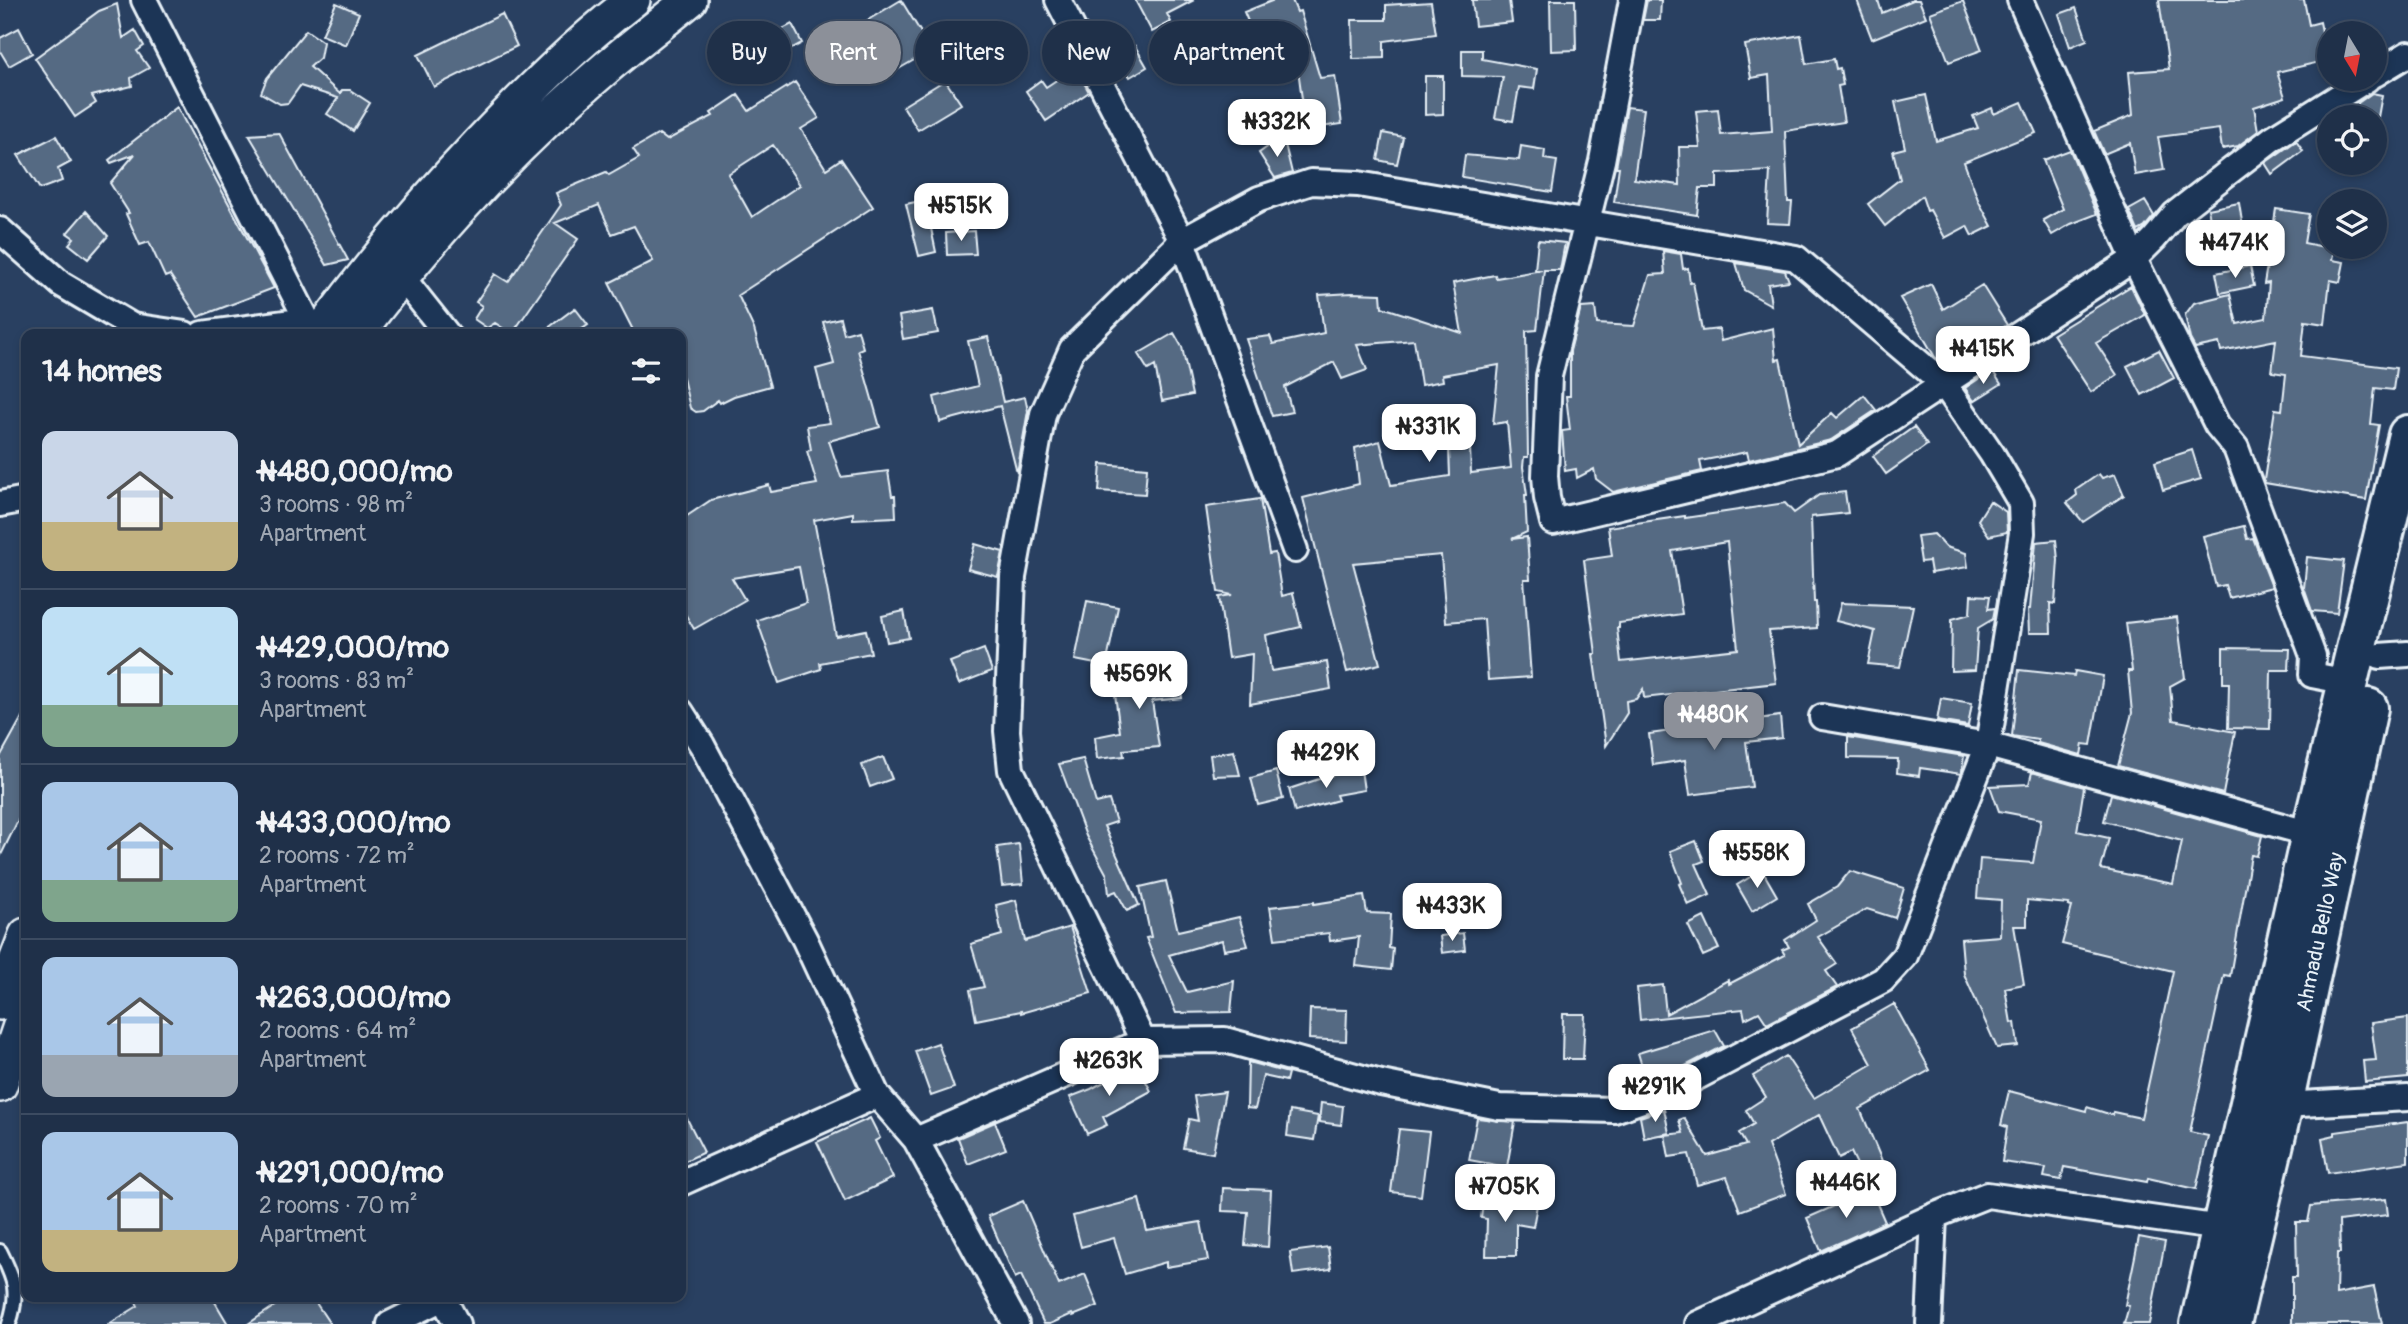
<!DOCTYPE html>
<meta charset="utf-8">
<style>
:root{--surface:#1f3049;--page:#2c3c53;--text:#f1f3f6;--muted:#a1a9b4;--line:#3c4b61;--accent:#8c9099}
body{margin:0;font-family:Pangolin,sans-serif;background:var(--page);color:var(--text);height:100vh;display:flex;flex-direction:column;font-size:26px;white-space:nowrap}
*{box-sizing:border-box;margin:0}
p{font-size:23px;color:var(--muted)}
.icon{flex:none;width:38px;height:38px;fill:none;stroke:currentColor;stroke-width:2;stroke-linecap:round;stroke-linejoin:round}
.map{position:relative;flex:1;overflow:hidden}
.drawer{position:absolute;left:21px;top:329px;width:665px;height:973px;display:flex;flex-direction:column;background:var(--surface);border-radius:14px;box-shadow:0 4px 10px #0003,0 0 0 2px var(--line)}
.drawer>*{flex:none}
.guide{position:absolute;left:707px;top:21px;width:665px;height:63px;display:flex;gap:14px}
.needle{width:46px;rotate:170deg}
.controls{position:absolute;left:2317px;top:21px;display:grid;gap:14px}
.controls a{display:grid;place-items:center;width:70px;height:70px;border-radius:50%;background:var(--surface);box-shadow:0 4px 10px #0003,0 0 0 2px var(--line);font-size:35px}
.price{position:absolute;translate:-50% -60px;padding:0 16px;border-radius:14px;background:#fff;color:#222;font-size:23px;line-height:46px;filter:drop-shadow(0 2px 4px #0008)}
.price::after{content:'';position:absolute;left:50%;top:42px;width:21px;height:16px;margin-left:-10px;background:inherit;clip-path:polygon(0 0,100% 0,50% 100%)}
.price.active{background:var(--accent);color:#fff}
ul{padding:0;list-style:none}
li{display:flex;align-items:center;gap:21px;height:175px;padding:0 21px}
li+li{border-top:2px solid var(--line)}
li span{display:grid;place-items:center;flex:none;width:196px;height:140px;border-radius:14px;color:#555}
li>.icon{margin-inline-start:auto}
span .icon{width:84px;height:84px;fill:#fffc;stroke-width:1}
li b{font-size:30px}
h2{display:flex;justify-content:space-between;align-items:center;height:84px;padding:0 21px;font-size:30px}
.pill{padding:0 24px;border-radius:32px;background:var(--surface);box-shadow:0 4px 10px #0003,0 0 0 2px var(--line);font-size:24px;line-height:63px}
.pill.active{background:var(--accent);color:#fff}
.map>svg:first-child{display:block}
.building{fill:#556a83;stroke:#e8f1f8;stroke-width:2;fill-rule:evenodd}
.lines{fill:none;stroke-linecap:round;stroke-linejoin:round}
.lane-casing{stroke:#e8f1f8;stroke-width:18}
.street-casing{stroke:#e8f1f8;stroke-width:30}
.secondary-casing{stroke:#e8f1f8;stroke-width:38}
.primary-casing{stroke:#e8f1f8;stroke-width:44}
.lane{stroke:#1d3557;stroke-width:12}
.street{stroke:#1d3557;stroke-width:24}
.secondary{stroke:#1d3557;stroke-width:33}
.primary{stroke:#1d3557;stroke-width:38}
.labels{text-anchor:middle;stroke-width:7;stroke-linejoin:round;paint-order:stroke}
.street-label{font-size:21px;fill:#e8f1f8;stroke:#1d3557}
</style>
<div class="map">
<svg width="2408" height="1324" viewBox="0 0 2408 1324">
<rect width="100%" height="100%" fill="#294061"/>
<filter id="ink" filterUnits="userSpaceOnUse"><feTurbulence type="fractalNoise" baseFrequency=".0143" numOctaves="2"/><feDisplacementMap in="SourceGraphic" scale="14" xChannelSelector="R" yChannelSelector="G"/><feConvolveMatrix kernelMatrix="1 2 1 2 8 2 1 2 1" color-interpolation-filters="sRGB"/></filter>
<g filter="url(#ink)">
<!-- building -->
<path class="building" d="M901 0 928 44V52L883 78 860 39 864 37 858 26Z
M1135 0H1194L1167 14 1171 22 1152 32Z
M1274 0H1292L1297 12 1300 11 1320 78 1335 76 1342 124 1306 129 1296 54 1277 60 1267 25 1252 31 1244 12Z
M1472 0H1509L1512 22 1475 26Z
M1550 0H1575L1576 50 1551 51Z
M1647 0H1661L1660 20H1643Z
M1857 0H1878L1882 13 1913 0H1919L1926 17 1872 39Z
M2159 0H2304L2309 25 2320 22 2328 60 2277 72 2285 97 2254 107 2258 131 2238 146 2222 149 2219 129 2158 137 2164 170 2135 175 2130 143 2104 154 2094 131 2133 115 2129 72 2169 69Z
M1963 1 1982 50 1949 62 1930 13Z
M1431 2 1436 34 1384 41V58L1353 59 1352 20H1386V5Z
M336 3 359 13 346 45 322 35Z
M117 4 123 38 135 30 144 46 137 51 149 68 131 78 132 86 92 96 96 103 75 117 35 58 99 11Z
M2076 8 2087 40 2070 47 2059 14Z
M502 14 517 46 434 87 418 55Z
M792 24 802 43 739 77 728 57Z
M19 28 32 53 9 66 0 51V38Z
M306 30 323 42 320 58 310 67 340 94 342 90H350L370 103 353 131 327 114 338 98 300 86 288 103 280 104 261 93 267 78Z
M1801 35 1806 64 1834 59 1836 69 1840 68 1843 85 1838 86 1844 122 1785 131 1788 202H1792L1790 224 1767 223 1770 171 1717 174V188H1700L1697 215 1614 202 1619 167H1616L1627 107 1644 109 1634 179 1680 185 1679 147H1700L1696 111 1718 109 1721 135 1772 131 1769 75 1751 78 1745 45Z
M1135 46 1147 67 1130 77 1117 57Z
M1462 50H1482V59L1537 69 1534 89 1519 87 1513 121 1495 118 1503 77 1462 76Z
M1073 69 1078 72 1089 92 1046 121 1026 91 1041 80 1046 87Z
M1425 76H1443V114L1425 115Z
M945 80 961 104 918 130 903 106Z
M795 82 819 118 801 129 826 169 841 159 873 207 738 295 754 329 770 386 734 396 720 403 718 400 703 411 696 412 690 408 683 378 681 380V334H635L609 283 653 261 634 226 612 234 599 205 555 223 578 239 512 334 495 323 487 328 474 319 482 306 476 302 495 274 508 282 561 205 556 193 606 172 609 175 639 158 633 149 659 134 667 140 713 116 711 113 738 95 749 111ZM773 145 800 185 752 217 728 174Z
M2372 93 2382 95 2378 117H2355L2358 103Z
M1926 95 1936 141 1978 128 1973 116 1992 108 1994 114 2022 102 2036 133 1964 162 1979 202 1992 226 1972 236 1967 226 1945 238 1930 210 1927 211 1922 196 1885 226 1868 204 1900 179 1893 151 1905 148 1895 102Z
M177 107 274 288 198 317 170 275 165 277 149 242 140 245 126 214 129 213 110 183 135 154 111 163 109 160Z
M279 133 348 260 327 265 249 135Z
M1383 133 1403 137 1397 164 1378 160Z
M56 136 71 162 58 169 62 181 40 189 18 155Z
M1283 136 1292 173 1275 178 1259 153Z
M2296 141 2303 151 2272 174 2265 163Z
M1521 146 1545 150 1544 159 1557 161 1552 192 1462 177 1465 155 1519 160Z
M2070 150 2097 214 2071 224 2052 235 2043 220 2063 209 2043 160Z
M925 200 936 252 919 256 906 204Z
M2145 201 2154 216 2145 227 2138 231 2129 210Z
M2239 203 2243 228 2213 235 2208 209Z
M2276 209 2309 214 2304 243 2334 249 2332 260 2344 262 2340 282 2330 280 2325 324 2305 321 2301 356 2396 368 2393 390 2375 388 2371 424 2379 425 2366 500 2265 483 2264 480 2275 409 2282 410 2286 374 2272 372 2276 340 2221 351 2219 343 2195 348 2190 339 2185 315 2194 303 2230 294 2237 324 2266 318 2269 283 2264 284Z
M86 211 108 236 88 259 69 244 74 238 67 233Z
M974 231 976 254 947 255 946 233Z
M1538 240 1565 243 1560 270H1544L1537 330 1526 331 1528 457H1524L1523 467 1527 495H1525L1527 532 1512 539 1527 537 1530 579H1524L1531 677 1488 680 1484 619 1446 622 1441 555 1353 563 1380 664 1347 672 1303 498 1359 484 1355 448 1380 441 1391 485 1450 476 1448 421 1469 420 1471 473 1511 468 1507 422 1493 424 1499 365 1442 375 1443 381 1421 385 1414 340 1357 345 1367 370 1342 379 1334 362 1285 387 1292 412 1272 416 1246 339 1270 336 1273 344 1324 333 1319 295 1352 293 1381 294 1382 307 1462 333 1453 283 1495 275 1496 278 1542 270H1535Z
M1663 251 1681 254 1683 269 1688 268 1690 283 1693 282 1702 331 1719 329 1721 341 1773 328 1776 360 1780 359 1798 444 1832 413 1837 418 1864 395 1876 410 1831 440 1749 460 1747 452 1700 461 1702 471 1613 492 1596 479 1594 469 1577 478 1576 469 1565 471 1562 431 1570 430 1566 396H1570V351L1581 308 1595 307 1597 324 1634 326 1650 275 1665 274Z
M1736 263 1785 271 1789 281 1768 284 1771 305 1744 290Z
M2250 266 2254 286 2220 293 2216 273Z
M1931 284 1943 309 1982 285 2007 325 1944 364 1935 357 1900 298Z
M2131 286 2145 315 2096 343 2117 375 2091 392 2053 334Z
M575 308 588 325 575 334H540Z
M933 310 938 333 903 339 899 316Z
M840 318 844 334 858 330 863 348 858 350 880 427 829 441 841 477 888 471 892 496H895L896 517 853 519V513L814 520 836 636 866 630 871 653 820 663 821 669 779 683 757 620 806 603 799 567 732 578 745 600 694 629 681 607V520L711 500 769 485 771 492 817 484 807 451 811 450 807 426 830 423 816 369 834 364 823 322Z
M1174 333 1182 347 1192 395 1162 401 1155 366 1148 370 1138 354Z
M988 337 1003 402 1025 397 1028 411 1017 473 1000 406 940 422 934 397 978 386 968 341Z
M2159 350 2174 378 2142 395 2127 366Z
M1992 370 2001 384 1974 401 1965 388Z
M1914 427 1927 445 1886 474 1873 456Z
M2192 450 2201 479 2163 490 2155 462Z
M1101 464 1147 468 1145 494 1099 491Z
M2099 474 2102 478 2115 474 2124 495 2083 522 2067 503 2077 495 2076 490Z
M1845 492 1848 513 1811 517 1814 602H1816L1817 628 1769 631 1776 683 1644 698 1643 689 1636 699 1626 701 1627 713 1606 746 1593 654H1596L1584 560 1612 556 1608 527 1685 516V518L1785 503 1794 513 1819 495ZM1727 542 1738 649 1621 662 1617 628H1619V623L1682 614 1672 551Z
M1260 499 1269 554 1275 553 1282 596 1293 593 1301 627 1266 635 1271 671 1327 662 1331 689 1250 704 1252 654 1228 658 1219 597 1232 595 1218 592 1206 507Z
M1990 501 2006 512 2007 532 1989 536 1978 520Z
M2244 526 2247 539 2253 538 2272 587 2229 598 2225 585 2216 587 2203 536Z
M1934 534 1946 547 1966 553 1968 567 1931 573 1929 561 1921 562 1917 536Z
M2056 540 2058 560 2055 604 2050 603 2051 633H2029L2028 609H2030L2036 542Z
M975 544 1003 552 998 577 968 569Z
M2307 557 2344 561 2337 613 2312 611 2304 588Z
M1971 595 1990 596 1988 609 1995 608 1993 619 1978 628 1975 670 1951 671 1952 619 1970 614Z
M1087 601 1118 607 1106 666 1075 660Z
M1841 603 1913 606 1900 667 1868 664 1875 631 1836 621Z
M904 611 909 638 887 642 882 616Z
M2177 617 2185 678 2170 686 2173 720 2235 732 2223 794 2118 766 2132 713 2128 671H2132L2126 623Z
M2223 648 2290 649 2289 670H2271L2270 729 2228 728 2229 683H2223Z
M984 649 992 671 959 684 950 662Z
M1177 665 1182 698 1152 701 1159 747 1123 750 1124 756 1097 759 1095 737 1120 732 1113 679 1153 674 1152 668Z
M2019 670 2074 676 2075 671 2103 676 2091 745 2083 744 2081 755 2038 743V740L2012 736Z
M1941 698 1972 703 1968 726 1937 721Z
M26 710V804L0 857V757Z
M1780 716 1782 738 1746 742 1752 787 1690 795 1685 760 1653 765 1649 734Z
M1848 737 1964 756 1962 770 1961 774 1920 768 1919 776 1897 773 1898 759 1848 758Z
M1234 751 1240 775 1213 776 1210 755Z
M883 757 892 779 870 787 862 765Z
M1083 759 1096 803 1109 800 1116 822 1104 826 1139 905 1127 911 1116 891 1109 894 1107 875 1086 836 1059 764Z
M1361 770 1364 790 1336 795 1338 800 1295 812 1289 789 1328 776Z
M1276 771 1283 799 1258 805 1251 778Z
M2032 772 2084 787 2077 831 2109 838 2101 869 2173 884 2182 841 2104 821 2111 794 2262 836 2257 856 2251 855 2230 976 2224 975 2190 1132 2208 1136 2196 1189 2148 1178 2147 1182 2064 1167 2061 1180 2044 1177 2046 1168 2002 1162 2007 1127 2001 1125 2009 1091 2086 1111 2087 1107 2112 1115 2113 1112 2141 1118 2173 971 2062 944 2072 907 2068 906 2069 904 2027 900V926H2014L2024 984 2005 988 2011 1023 2015 1022 2018 1046 1997 1048 1964 974 1961 939 2000 936 2001 900 1977 898 1980 859 2033 863 2041 819 1999 811 1990 786 2029 784Z
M1696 841 1704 861 1696 864 1710 895 1688 905 1679 884 1682 883 1670 851Z
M1019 844 1023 884 1002 886 997 847Z
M1762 870 1777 896 1752 911 1737 885Z
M1850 871 1904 888 1895 918 1867 909 1818 937 1837 964 1826 971 1837 987 1767 1024 1759 1012 1745 1019 1743 1009 1640 1020 1637 988 1663 985 1666 1014 1728 980 1729 984 1785 955 1782 950 1789 947 1785 940 1816 920 1808 904 1837 887Z
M1166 881 1178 931 1239 917 1248 946 1224 950 1222 940 1169 955 1187 992 1234 981 1231 1012 1176 1013 1146 938 1151 937 1140 887Z
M1364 896 1367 913 1391 914 1389 948 1393 949 1391 970 1356 966 1359 937 1330 941 1329 933 1275 939 1270 907 1314 902V904Z
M1016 900 1025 941 1070 927 1091 993 1021 1013V1011L976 1020 970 990 984 987 971 944 1002 935 996 905Z
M1704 917 1719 949 1703 956 1688 925Z
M1463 933 1465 950 1442 953 1440 936Z
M1894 1004 1930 1070 1860 1109 1888 1175 1867 1185 1851 1152 1839 1158 1819 1115 1768 1145 1786 1194 1740 1211 1727 1177 1697 1185 1689 1154 1669 1157 1665 1135 1683 1133 1679 1120 1684 1118 1707 1156 1746 1145 1739 1133 1754 1124 1746 1110 1766 1097 1753 1076 1786 1056 1814 1098 1872 1064 1852 1028Z
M1310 1009 1347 1010 1346 1041 1309 1039Z
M1563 1014H1585L1583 1059H1562Z
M2408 1018V1078L2365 1082 2363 1061 2376 1060 2371 1023Z
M1715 1030 1724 1046 1670 1074 1647 1083 1638 1053Z
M938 1043 954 1088 931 1096 915 1051Z
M1248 1062 1288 1073 1286 1081 1263 1076 1255 1109 1247 1108Z
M1137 1064 1151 1091 1103 1117 1107 1125 1087 1134 1070 1097 1091 1089Z
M1225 1092 1213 1153 1183 1148 1189 1119 1198 1121 1194 1096Z
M1321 1103 1343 1106 1341 1125 1319 1122Z
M681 1107 704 1152 681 1163Z
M1664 1109 1669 1133 1644 1138 1640 1117Z
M1290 1111 1318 1116 1314 1140 1287 1136Z
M870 1118 880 1138 875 1141 893 1178 845 1201 817 1142Z
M1477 1118 1515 1122 1507 1167 1469 1160Z
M995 1122 1006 1149 968 1164 958 1138Z
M2408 1122V1162L2328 1173 2322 1138 2335 1135V1132Z
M1399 1129 1429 1132 1421 1196 1391 1192Z
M1223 1188 1271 1190 1268 1247 1245 1245 1248 1212 1222 1211Z
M1871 1190 1885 1222 1821 1251 1807 1218Z
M1484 1197 1537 1205 1533 1227 1516 1224V1256H1486L1487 1219 1481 1218Z
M1139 1199 1147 1231 1201 1222 1208 1260 1166 1267V1262L1125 1274 1114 1238 1081 1247 1073 1216Z
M2386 1199 2388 1215 2339 1221 2340 1253H2337L2336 1294 2374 1287 2382 1324H2292V1277H2297L2296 1222H2308L2311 1206Z
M1023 1201 1059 1285 1085 1274 1098 1306 1073 1316 1072 1314 1050 1324H1044L1021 1275 1015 1278 988 1216Z
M2139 1237 2165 1242 2149 1324H2124L2129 1306 2125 1305Z
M1328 1247 1331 1269 1293 1274 1290 1252Z
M133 1297H212L228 1324H109L138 1306Z
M288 1297H312L330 1324H248Z"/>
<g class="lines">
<defs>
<path id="lane" d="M0 1251C14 1279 20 1292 9 1324"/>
<path id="street" d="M144 0 307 320
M1058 0 1182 241 1295 550
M1632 0 1602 161 1549 376 1545 476 1547 498 1553 522 1837 454 2134 259 2154 239 2175 214 2225 175 2273 138 2367 79
M2020 0 2134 259 2217 425 2236 448 2313 656 2312 675 2348 682
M2375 74 2408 54
M0 230 61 284 132 326 185 334
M401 276 447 334
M202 334 307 320 317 330
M0 504 26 499
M2379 656 2408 654
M681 712 702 745 805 940 877 1095 916 1140 1016 1324
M1822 717 1988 745 2311 834
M2283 1105 2408 1098
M916 1140 1143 1041 1225 1040 1381 1083 1499 1107 1614 1110 1676 1088 1883 980 1905 956 1988 745 2022 533 2021 503 1992 454 1943 383 1796 258 1358 184 1311 182 1259 199 1182 241 1072 349 1043 414 1013 577 1007 731 1011 770 1143 1041
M681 1183 877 1095
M443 1298 457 1324
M390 1324 445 1297
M1698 1324 1934 1216 1987 1195 2221 1228
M1929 1324 1934 1216"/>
<path id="secondary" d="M319 334C369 266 422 203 480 142 529 91 577 43 633 0
M357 334C430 237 513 146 607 67 634 44 663 22 690 0
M0 1003 26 935
M0 1085 26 1008"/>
<g id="primary">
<path d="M2200 1324 2311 834 2408 435"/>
<path id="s1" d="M2231 1324 2283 1105 2368 708"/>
</g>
</defs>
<!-- lane casing -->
<use href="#lane" class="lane-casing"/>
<!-- street casing -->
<use href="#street" class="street-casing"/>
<!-- secondary casing -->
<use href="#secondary" class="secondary-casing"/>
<!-- primary casing -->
<use href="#primary" class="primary-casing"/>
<!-- lane -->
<use href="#lane" class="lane"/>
<!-- street -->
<use href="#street" class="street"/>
<!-- secondary -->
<use href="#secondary" class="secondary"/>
<!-- primary -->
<use href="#primary" class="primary"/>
</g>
</g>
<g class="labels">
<!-- street labels -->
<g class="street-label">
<text dy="7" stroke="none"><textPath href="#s1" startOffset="402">Ahmadu Bello Way</textPath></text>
</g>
</g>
</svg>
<div class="controls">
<a><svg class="needle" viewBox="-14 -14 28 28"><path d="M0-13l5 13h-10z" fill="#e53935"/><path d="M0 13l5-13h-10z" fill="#a1a9b4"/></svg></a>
<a><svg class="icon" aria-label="locate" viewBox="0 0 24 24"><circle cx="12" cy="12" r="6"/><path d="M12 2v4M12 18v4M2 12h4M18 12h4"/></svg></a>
<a><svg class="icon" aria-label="layers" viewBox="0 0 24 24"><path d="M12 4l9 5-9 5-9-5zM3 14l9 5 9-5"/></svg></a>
</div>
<b class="price" style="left:1277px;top:159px">₦332K</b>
<b class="price" style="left:961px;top:243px">₦515K</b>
<b class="price" style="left:2235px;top:280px">₦474K</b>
<b class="price" style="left:1983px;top:386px">₦415K</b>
<b class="price" style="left:1429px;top:464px">₦331K</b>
<b class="price" style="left:1139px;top:711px">₦569K</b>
<b class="price active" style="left:1714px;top:752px">₦480K</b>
<b class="price" style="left:1326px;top:790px">₦429K</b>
<b class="price" style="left:1757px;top:890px">₦558K</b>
<b class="price" style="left:1452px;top:943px">₦433K</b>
<b class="price" style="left:1109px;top:1098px">₦263K</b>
<b class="price" style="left:1655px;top:1124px">₦291K</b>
<b class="price" style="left:1846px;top:1220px">₦446K</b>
<b class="price" style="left:1505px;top:1224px">₦705K</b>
<div class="guide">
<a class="pill">Buy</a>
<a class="pill active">Rent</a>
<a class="pill">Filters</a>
<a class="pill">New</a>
<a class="pill">Apartment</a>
</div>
<section class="drawer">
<h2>14 homes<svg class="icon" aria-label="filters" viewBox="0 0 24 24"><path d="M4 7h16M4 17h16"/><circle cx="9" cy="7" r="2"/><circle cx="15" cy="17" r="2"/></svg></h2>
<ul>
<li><span style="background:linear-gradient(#c9d6e8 65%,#c2b280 0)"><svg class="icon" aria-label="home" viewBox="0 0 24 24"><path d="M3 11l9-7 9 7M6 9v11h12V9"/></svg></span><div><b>₦480,000/mo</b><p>3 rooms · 98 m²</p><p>Apartment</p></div></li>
<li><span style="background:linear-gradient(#bfe0f5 70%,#7fa58c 0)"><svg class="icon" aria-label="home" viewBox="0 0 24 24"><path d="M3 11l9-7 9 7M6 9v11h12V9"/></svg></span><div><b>₦429,000/mo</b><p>3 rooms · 83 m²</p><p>Apartment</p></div></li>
<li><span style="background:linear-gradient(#a9c7e8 70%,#7fa58c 0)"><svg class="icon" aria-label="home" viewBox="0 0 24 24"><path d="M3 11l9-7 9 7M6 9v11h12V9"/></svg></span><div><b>₦433,000/mo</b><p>2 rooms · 72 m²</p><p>Apartment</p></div></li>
<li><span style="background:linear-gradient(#a9c7e8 70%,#9aa5b1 0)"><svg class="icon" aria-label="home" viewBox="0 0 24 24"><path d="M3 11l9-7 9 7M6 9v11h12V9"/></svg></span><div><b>₦263,000/mo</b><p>2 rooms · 64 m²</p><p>Apartment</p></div></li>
<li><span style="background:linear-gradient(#a9c7e8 70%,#c2b280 0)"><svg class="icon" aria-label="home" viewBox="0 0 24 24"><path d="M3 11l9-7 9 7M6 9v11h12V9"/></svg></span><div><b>₦291,000/mo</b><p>2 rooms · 70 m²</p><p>Apartment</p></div></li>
</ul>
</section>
</div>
